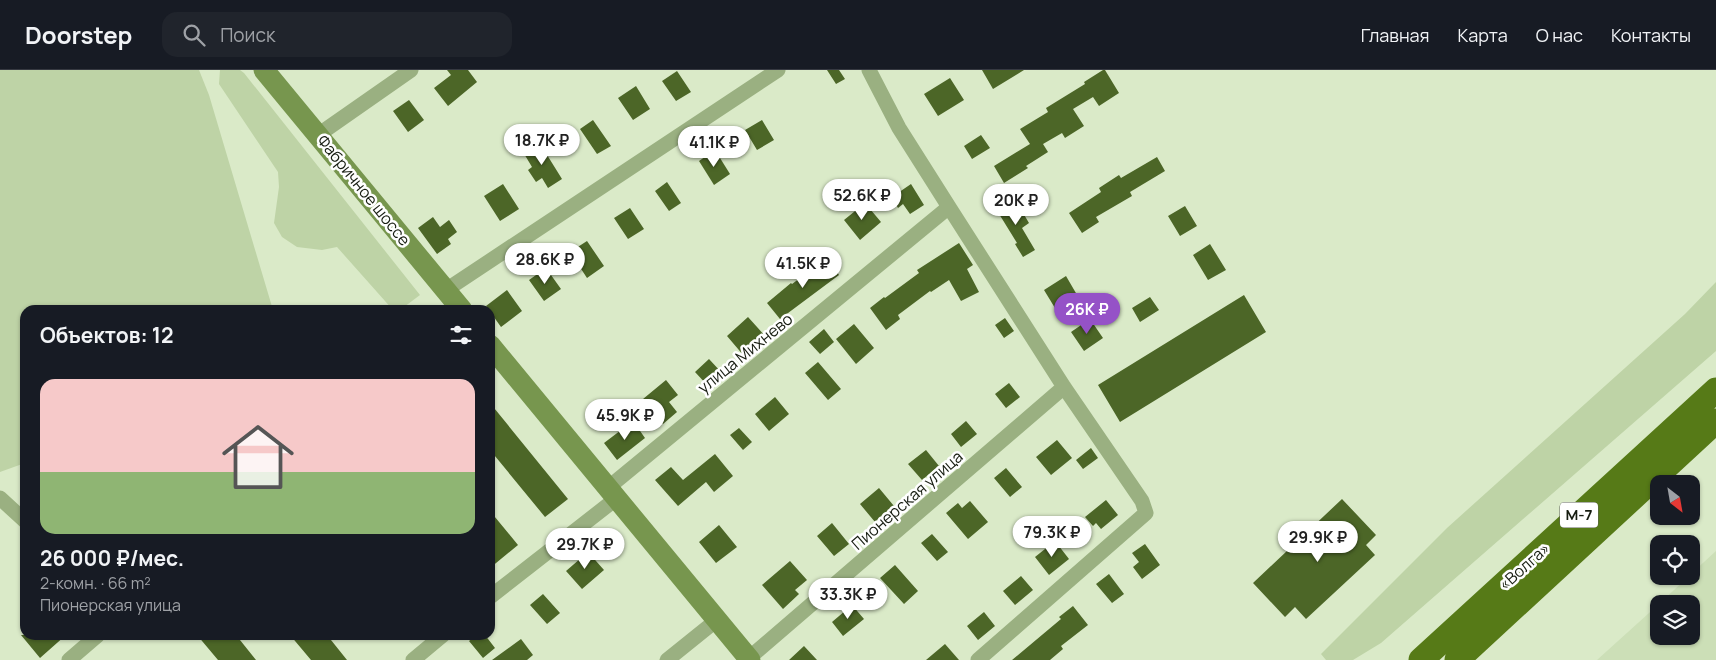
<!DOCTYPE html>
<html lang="ru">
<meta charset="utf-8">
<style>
:root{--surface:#171b24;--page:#20242c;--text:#f1f3f6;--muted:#9ea1a6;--line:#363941;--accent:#9552c7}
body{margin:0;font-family:Manrope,sans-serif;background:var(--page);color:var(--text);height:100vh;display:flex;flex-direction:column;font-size:19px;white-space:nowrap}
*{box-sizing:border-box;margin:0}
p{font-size:16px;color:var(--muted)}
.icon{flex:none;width:28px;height:28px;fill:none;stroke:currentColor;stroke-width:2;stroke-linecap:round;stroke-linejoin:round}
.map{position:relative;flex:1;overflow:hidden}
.drawer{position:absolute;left:20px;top:235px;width:475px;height:335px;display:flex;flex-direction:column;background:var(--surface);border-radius:15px;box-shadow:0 1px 4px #0004}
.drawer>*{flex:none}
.needle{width:32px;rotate:149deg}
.controls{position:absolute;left:1650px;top:405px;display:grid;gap:10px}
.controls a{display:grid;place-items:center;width:50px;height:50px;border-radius:10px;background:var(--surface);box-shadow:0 1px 4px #0004;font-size:25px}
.price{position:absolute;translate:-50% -42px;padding:0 11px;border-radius:18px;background:#fff;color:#222;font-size:16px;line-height:32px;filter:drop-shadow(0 1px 2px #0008)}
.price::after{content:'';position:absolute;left:50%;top:30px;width:15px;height:11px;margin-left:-8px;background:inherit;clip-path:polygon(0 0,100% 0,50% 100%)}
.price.selected{background:var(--accent);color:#fff}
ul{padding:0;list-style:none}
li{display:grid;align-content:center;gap:10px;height:265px;padding:0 20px}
li span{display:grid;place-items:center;height:155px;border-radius:15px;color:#555}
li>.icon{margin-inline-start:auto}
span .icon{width:90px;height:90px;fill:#fffc;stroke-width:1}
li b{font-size:21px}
h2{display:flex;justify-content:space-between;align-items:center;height:60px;padding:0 20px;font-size:21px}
header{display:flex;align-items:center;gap:30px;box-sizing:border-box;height:70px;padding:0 25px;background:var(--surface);border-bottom:1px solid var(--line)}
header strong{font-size:24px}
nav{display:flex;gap:28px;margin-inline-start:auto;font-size:18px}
.search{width:350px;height:45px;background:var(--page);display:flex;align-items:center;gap:12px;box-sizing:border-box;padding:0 18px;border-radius:15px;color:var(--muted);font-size:19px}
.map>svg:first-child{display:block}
.built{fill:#ccdfb7}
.green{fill:#bed3a6}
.building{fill:#4c6627}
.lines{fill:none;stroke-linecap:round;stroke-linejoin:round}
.minor{stroke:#9ab081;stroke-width:15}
.secondary{stroke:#77964e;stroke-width:21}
.trunk{stroke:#567a17;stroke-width:25}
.labels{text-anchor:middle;stroke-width:5;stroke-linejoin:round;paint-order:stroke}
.shield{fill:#fff;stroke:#5c6058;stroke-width:1}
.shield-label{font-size:15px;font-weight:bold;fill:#161c10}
.street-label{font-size:16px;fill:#161c10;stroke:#fff}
</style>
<header>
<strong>Doorstep</strong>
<div class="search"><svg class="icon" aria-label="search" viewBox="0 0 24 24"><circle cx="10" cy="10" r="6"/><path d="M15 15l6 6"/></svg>Поиск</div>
<nav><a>Главная</a><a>Карта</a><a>О нас</a><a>Контакты</a></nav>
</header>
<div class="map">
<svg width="1716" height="590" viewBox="0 0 1716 590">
<rect width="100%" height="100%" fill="#daeac8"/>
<!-- built -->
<path class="built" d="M1716 481V590H1597L1659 534V566H1691V534H1659L1689 506H1691V504Z"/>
<!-- green -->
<path class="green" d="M0 0H199L209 25 273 240H25V393L0 402Z
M220 0H240L244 3 420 225 400 240H393L337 177 322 180 297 177 282 167 274 153 279 117 278 102 219 14Z
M1716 212V281L1381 573 1353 590H1326L1321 584 1447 458 1685 244Z"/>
<!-- building -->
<path class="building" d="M447 0H468L477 12 448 36 434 18 451 5Z
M827 0H839L845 9 836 14Z
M982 0H1024L993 19Z
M1103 0H1105L1119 23 1099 36 1093 27 1073 39 1084 56 1065 68 1062 63 1043 74 1048 82 1026 96 1028 98 1004 113 994 96 1030 74 1020 59 1048 42 1046 38 1085 14 1084 12Z
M677 1 691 22 676 31 662 11Z
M950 8 964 30 938 46 924 24Z
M636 16 650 39 633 50 618 28Z
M409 30 424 50 408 62 393 41Z
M593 50 611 76 597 84 580 59Z
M762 50 774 70 757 80 745 60Z
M981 65 990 78 972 89 964 76Z
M539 72 562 109 548 118 542 108 536 112 528 100 532 97 523 82Z
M715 80 730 104 714 115 699 91Z
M1157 87 1165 101 1130 122 1132 126 1096 147 1099 152 1082 163 1069 143 1101 122 1099 118 1119 105 1121 108Z
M667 112 681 133 669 141 655 121Z
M503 114 519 139 500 151 484 126Z
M911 114 924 135 910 144 903 134 898 138 892 127Z
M1014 128 1029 153 1022 158 1035 180 1023 187 1015 174 1017 173 996 139Z
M865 133 881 152 860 170 844 150Z
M1185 136 1197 156 1180 166 1168 146Z
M630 138 644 159 628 169 614 148Z
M433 147 440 157 449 150 457 162 448 169 451 174 437 184 418 158Z
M587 171 604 196 587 208 570 182Z
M959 173 973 195 967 199 979 222 961 231 949 210 931 222 930 221 898 245 900 249 886 260 870 238 884 227 885 228 919 203 917 200Z
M1210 174 1226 200 1208 210 1193 185Z
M827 188 839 205 780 249 767 233 791 213 792 214Z
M546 198 561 219 544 231 529 210Z
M1066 206 1080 230 1058 243 1044 220Z
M507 220 522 241 501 257 486 236Z
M1244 225 1266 262 1120 352 1098 315Z
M1150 227 1159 240 1140 252 1132 238Z
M748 247 766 267 744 286 727 266Z
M1005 248 1014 261 1004 268 995 255Z
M1090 249 1103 268 1084 281 1071 262Z
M854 254 874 278 856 294 836 269Z
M824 259 834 272 820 284 809 272Z
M709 289 722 303 708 316 695 302Z
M818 292 841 319 828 330 805 303Z
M666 310 678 325 669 332 677 342 663 354 643 329Z
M1009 313 1020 327 1006 338 995 324Z
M775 327 789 344 769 361 755 344Z
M490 333 568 429 545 447 490 380Z
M633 351 645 368 617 390 604 373Z
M966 351 977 364 961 377 951 364Z
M739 358 752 372 743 380 730 365Z
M1057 370 1072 388 1051 405 1036 387Z
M1091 378 1098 388 1083 399 1076 390Z
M926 380 939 396 922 410 908 394Z
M715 384 733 406 714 422 706 412 678 436 655 410 671 397 683 410Z
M1006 398 1022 417 1010 427 994 408Z
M879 418 894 436 875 452 860 434Z
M1342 429 1376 465 1366 475 1375 485 1306 549 1295 537 1285 547 1253 513Z
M1106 430 1118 445 1101 459 1096 453 1093 456 1085 447Z
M970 431 988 452 968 469 946 443 958 433 962 438Z
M490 441 518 475 490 498Z
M832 453 849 474 834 486 817 466Z
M719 455 737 477 716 493 699 472Z
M932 464 948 482 937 491 921 473Z
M1055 471 1069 489 1049 505 1035 487Z
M1145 474 1160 495 1142 509 1133 497 1139 492 1132 483Z
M588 482 604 500 582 519 566 501Z
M790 491 807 510 795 520 799 524 783 539 762 515Z
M895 495 918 521 904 534 880 508Z
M1109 504 1124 524 1112 533 1096 514Z
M1021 506 1033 520 1015 535 1003 521Z
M543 524 560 543 547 554 530 535Z
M852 535 864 549 843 566 832 552Z
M1073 536 1088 555 1061 576 1063 579 1050 590H1012L1061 549 1059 547Z
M984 542 995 556 978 570 967 556Z
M21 565H66L40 588Z
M197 565H236L256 590H218Z
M290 565H327L347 590H311Z
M477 565H485L495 578 483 588 469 571Z
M521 569 533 585 527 590H492Z
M945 574 959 590H926Z
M804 576 817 590H789Z"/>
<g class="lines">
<!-- minor -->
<path class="minor" d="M869 0 899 58 949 137 1064 317 1142 431 1146 443 978 590
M318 65 411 0
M446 220 778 0
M609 417 949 137
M0 428 25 451
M490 527 617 428
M749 588 1064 317
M69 590 98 565
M413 590 443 565
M667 590 718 549"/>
<!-- secondary -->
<path class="secondary" d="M264 0 462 240
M490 275 750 590"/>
<!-- trunk -->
<path class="trunk" d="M1421 590 1716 320
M1457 590 1716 351"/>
</g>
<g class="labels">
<!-- shield labels -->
<rect class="shield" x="1560" y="432.5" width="38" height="25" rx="4"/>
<g class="shield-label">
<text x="1579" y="450">М-7</text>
</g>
<!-- street labels -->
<g class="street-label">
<text transform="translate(364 120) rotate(51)" y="6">Фабричное шоссе</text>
<text transform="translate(745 283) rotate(-39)" y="6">улица Михнево</text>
<text transform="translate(907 430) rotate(-41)" y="6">Пионерская улица</text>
<text transform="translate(1524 496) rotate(-42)" y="6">«Волга»</text>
</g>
</g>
</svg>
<div class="controls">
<a><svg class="needle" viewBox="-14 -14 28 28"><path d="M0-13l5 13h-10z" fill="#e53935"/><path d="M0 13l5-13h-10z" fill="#9ea1a6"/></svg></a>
<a><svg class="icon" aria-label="locate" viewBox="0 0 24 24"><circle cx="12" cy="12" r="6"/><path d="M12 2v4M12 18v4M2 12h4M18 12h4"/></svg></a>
<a><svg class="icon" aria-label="layers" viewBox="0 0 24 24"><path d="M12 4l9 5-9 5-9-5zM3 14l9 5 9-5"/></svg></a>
</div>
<b class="price" style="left:542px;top:96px">18.7K ₽</b>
<b class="price" style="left:714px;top:98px">41.1K ₽</b>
<b class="price" style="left:862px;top:151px">52.6K ₽</b>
<b class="price" style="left:1016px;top:156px">20K ₽</b>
<b class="price" style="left:545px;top:215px">28.6K ₽</b>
<b class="price" style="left:803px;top:219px">41.5K ₽</b>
<b class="price selected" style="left:1087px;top:265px">26K ₽</b>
<b class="price" style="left:625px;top:371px">45.9K ₽</b>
<b class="price" style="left:1052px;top:488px">79.3K ₽</b>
<b class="price" style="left:1318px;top:493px">29.9K ₽</b>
<b class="price" style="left:585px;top:500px">29.7K ₽</b>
<b class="price" style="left:848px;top:550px">33.3K ₽</b>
<section class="drawer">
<h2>Объектов: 12<svg class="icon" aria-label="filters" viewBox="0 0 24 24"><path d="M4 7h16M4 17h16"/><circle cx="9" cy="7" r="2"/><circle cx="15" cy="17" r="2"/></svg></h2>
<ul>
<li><span style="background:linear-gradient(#f6c9c9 60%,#8fb573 0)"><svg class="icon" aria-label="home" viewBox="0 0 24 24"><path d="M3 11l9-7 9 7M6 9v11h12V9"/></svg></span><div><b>26 000 ₽/мес.</b><p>2-комн. · 66 m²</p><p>Пионерская улица</p></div></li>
</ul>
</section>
</div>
